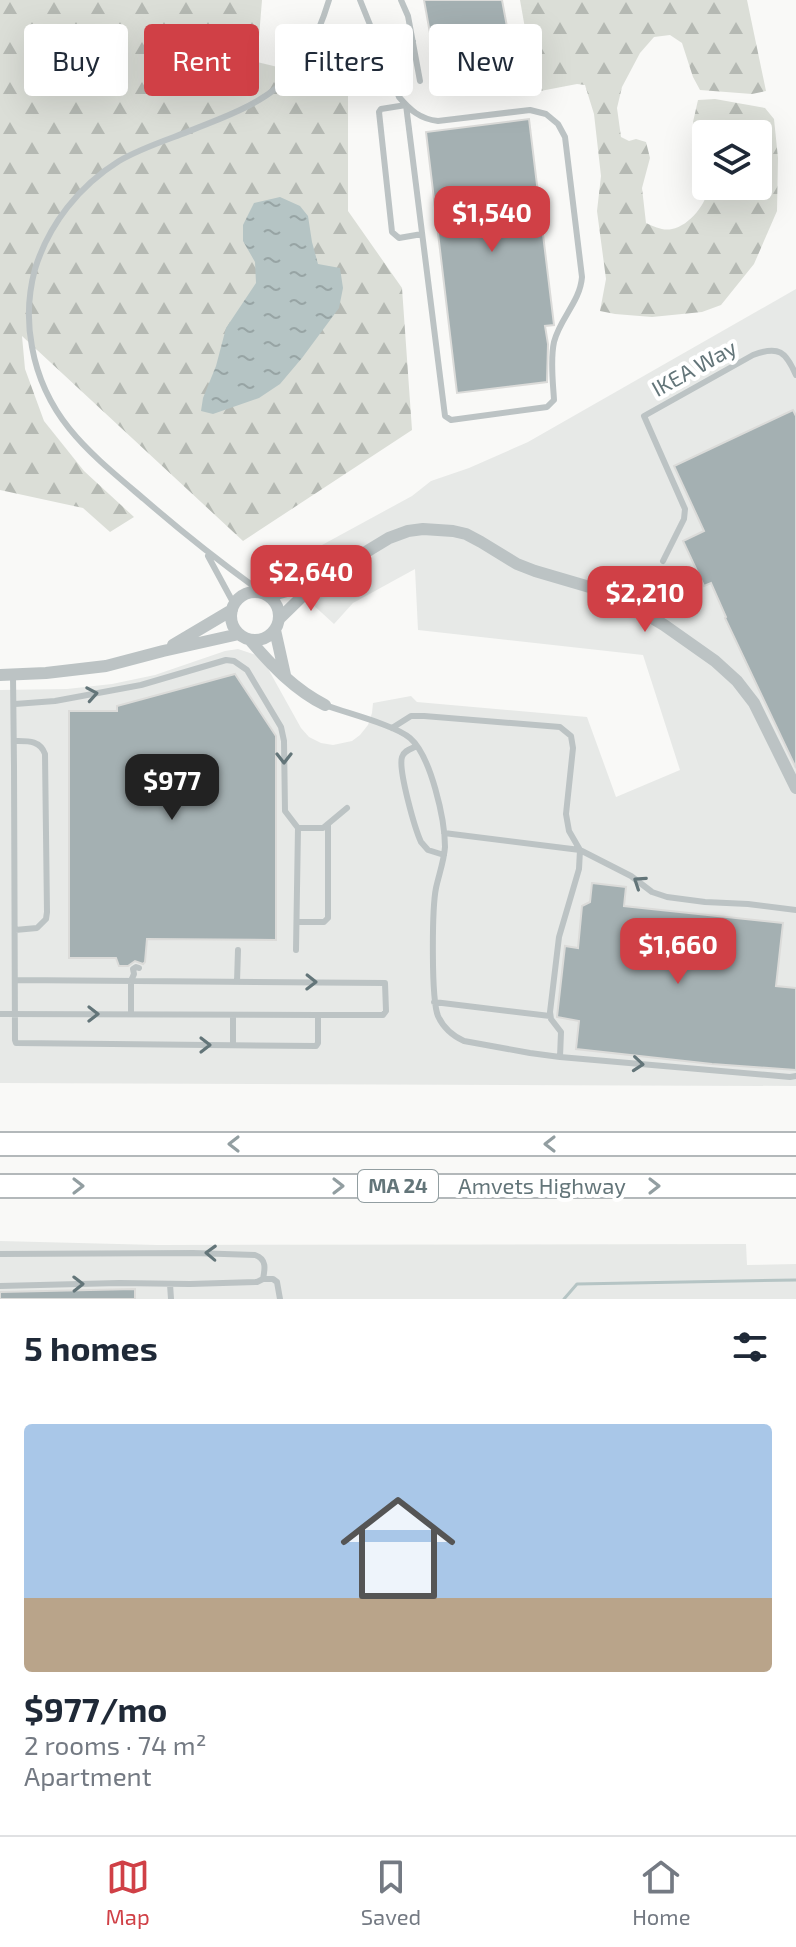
<!DOCTYPE html>
<meta charset="utf-8">
<style>
:root{--surface:#fff;--page:#f6f6f7;--text:#1f2937;--muted:#747a83;--line:#e0e1e3;--accent:#d04046}
body{margin:0;font-family:"Exo 2",sans-serif;background:var(--page);color:var(--text);height:100vh;display:flex;flex-direction:column;font-size:30px;white-space:nowrap}
*{box-sizing:border-box;margin:0}
p{font-size:26px;color:var(--muted)}
.icon{flex:none;width:44px;height:44px;fill:none;stroke:currentColor;stroke-width:2;stroke-linecap:round;stroke-linejoin:round}
.map{position:relative;height:1299px;overflow:hidden}
.side{display:flex;flex-direction:column;background:var(--surface);flex:1}
.side>*{flex:none}
.top-card{position:absolute;left:24px;top:24px;width:748px;height:72px;display:flex;gap:16px}
.buttons{position:absolute;left:692px;top:120px;display:grid;gap:16px}
.buttons a{display:grid;place-items:center;width:80px;height:80px;border-radius:8px;background:var(--surface);box-shadow:0 8px 32px #0002;font-size:40px}
.price{position:absolute;translate:-50% -68px;padding:0 18px;border-radius:16px;background:var(--accent);color:#fff;font-size:26px;line-height:52px;filter:drop-shadow(0 2px 4px #0008)}
.price::after{content:'';position:absolute;left:50%;top:48px;width:24px;height:18px;margin-left:-12px;background:inherit;clip-path:polygon(0 0,100% 0,50% 100%)}
.price.current{background:#222;color:#fff}
ul{padding:0;list-style:none}
li{display:grid;align-content:center;gap:16px;height:424px;padding:0 24px}
li span{display:grid;place-items:center;height:248px;border-radius:8px;color:#555}
li>.icon{margin-inline-start:auto}
span .icon{width:144px;height:144px;fill:#fffc;stroke-width:1}
li b{font-size:34px}
h2{display:flex;justify-content:space-between;align-items:center;height:96px;padding:0 24px;font-size:34px}
.chip{padding:0 28px;border-radius:8px;background:var(--surface);box-shadow:0 8px 32px #0002;font-size:28px;line-height:72px}
.chip.current{background:var(--accent);color:#fff}
.dock{display:flex;justify-content:space-around;align-items:center;height:112px;border-top:2px solid var(--line);background:var(--surface);font-size:22px;color:var(--muted)}
.dock a{display:grid;justify-items:center;gap:4px}
.dock .current{color:var(--accent)}
.map>svg:first-child{display:block}
.built{fill:#e7e9e7}
.forest{fill:url(#forest-firs)}
.water{fill:url(#water-ripples)}
.lines{fill:none;stroke-linecap:round;stroke-linejoin:round}
.stream{stroke:#b5c4c4;stroke-width:3}
.building{fill:#a4b0b2;stroke:#dbdbd9;stroke-width:2}
.motorway-casing{stroke:#b3b8ba;stroke-width:26}
.service{stroke:#bcc3c4;stroke-width:6}
.minor{stroke:#bcc3c4;stroke-width:12}
.motorway{stroke:#fff;stroke-width:22}
.oneway{stroke:#637579}
.oneway2{stroke:#929ea1}
.labels{text-anchor:middle;stroke-width:8;stroke-linejoin:round;paint-order:stroke}
.shield{fill:#fff;stroke:#929ea1;stroke-width:2}
.shield-label{font-size:20px;font-weight:bold;fill:#637579}
.street-label{font-size:22px;fill:#637579;stroke:#fff}
</style>
<div class="map">
<svg width="796" height="1299" viewBox="0 0 796 1299">
<defs>
<pattern id="forest-firs" width="22" height="20" patternUnits="userSpaceOnUse" patternTransform="scale(2)"><rect width="22" height="20" fill="#dbded7"/><path d="M5 1l3.5 6h-7zM16 11l3.5 6h-7z" fill="#b5b9b3"/></pattern>
<pattern id="water-ripples" width="26" height="14" patternUnits="userSpaceOnUse" patternTransform="scale(2)"><rect width="26" height="14" fill="#b5c4c4"/><path d="M2 4q2-2 4 0t4 0M15 11q2-2 4 0t4 0" fill="none" stroke="#97a4a4"/></pattern>
</defs>
<rect width="100%" height="100%" fill="#f9f9f7"/>
<!-- built -->
<path class="built" d="M796 289V1086L0 1083V690L67 689 112 684 155 675 225 651 238 649 256 655 266 665 301 728 309 737 321 743 333 745 352 741 360 735 368 725 372 713 373 703 411 696 417 702 587 717 616 797 680 770 643 655 418 630 415 569 353 603 334 624 286 580 311 551 412 496 431 481 469 468 528 442Z
M0 1241 157 1245 746 1244 747 1265 796 1264V1299H0Z"/>
<!-- forest -->
<path class="forest" d="M0 0H262L257 62 348 84V211L402 288 412 430 243 541 22 336 25 369 44 421 84 471 134 517 110 532 83 508 0 490Z
M520 0H747L766 91 752 94 700 90 693 77 682 43 670 35 654 37 640 53 622 87 617 108 621 137 629 141 636 139 646 142 650 158 642 188 646 223C655 227 663 231 672 229 689 226 708 203 708 186H758V134H706V178L693 122 698 100 715 99 765 108 774 119 778 158 777 211 754 264 721 305 702 312 652 317 615 314 600 311 606 279 597 211 601 176 594 114 585 85 577 84 530 93 534 69 529 51Z"/>
<!-- water -->
<path class="water" d="M280 197 300 206 308 216 312 242 318 264 340 268 343 288 339 308 302 358 280 384 259 398 213 414 201 411 203 398 216 366 226 328 256 283 255 262 243 241V225L254 203Z"/>
<g class="lines">
<!-- stream -->
<path class="stream" d="M564 1299 577 1284 796 1280"/>
</g>
<!-- building -->
<path class="building" d="M424 0H502L516 75 440 89Z
M529 119 554 325 545 326 548 344 547 382 457 393 426 132Z
M793 410 796 416V768L725 618 726 617 711 583 704 586 683 541 704 531 674 466Z
M235 674 276 736V940L147 939 145 962 143 964 135 961 128 966H119L116 958H69V711H117V706Z
M592 883 626 887 624 906 783 923 776 986 796 988V1070L712 1064 576 1049 579 1021 557 1017 565 946 578 948 582 906 590 902Z
M135 1289V1299H0V1292Z"/>
<g class="lines">
<defs>
<path id="motorway" d="M0 1144H796
M0 1186H796"/>
</defs>
<!-- motorway casing -->
<use href="#motorway" class="motorway-casing"/>
<!-- service -->
<path class="service" d="M360 0 399 97C410 110 420 119 438 121L530 110 546 114 558 124 565 137 582 277C580 302 560 318 554 342 550 360 553 382 554 400L547 407 451 420 445 416 406 105
M401 0 408 16 420 81
M382 52 413 41
M406 105 381 109 379 112 392 232 399 238 422 234
M208 556 234 604
M663 561 684 519 685 509 644 416 753 355C779 345 786 352 796 375
M263 593C221 563 182 532 144 499 91 454 45 419 32 347 27 321 28 295 35 269 49 224 79 186 119 161 136 151 155 144 174 137 258 104 301 93 329 0
M13 676 14 766 15 1040 16 1043 316 1046 318 1043V1015H383L386 1011 385 983 15 980
M15 704 55 701 141 685 226 660 234 661 247 670 281 727 284 741 285 811 298 828
M325 705C346 713 395 725 410 738 431 756 445 820 445 847 444 861 439 874 436 888 432 908 431 999 438 1016 443 1027 453 1036 464 1041L530 1053 560 1057 561 1032 551 1019 550 1012 559 937 579 869 580 850 569 831 566 814 573 748 571 736 560 727 424 716H411L392 728
M417 746C411 749 404 750 402 757 398 770 415 829 421 842L428 850 444 855
M444 833 580 850 631 876 652 892 667 897 705 902 748 904 796 910
M297 922H324L328 918V824
M15 930 37 928 46 919 47 912 45 754C40 740 28 741 15 741
M296 950 298 828H323L347 808
M237 982 238 950
M434 1002 550 1016
M0 1014 318 1015
M131 1014V981L134 974 133 969 136 967 139 968
M233 1015V1045
M560 1057 790 1077 796 1076
M0 1254 193 1253 255 1255C267 1259 265 1269 263 1279L257 1282 190 1284 119 1283 0 1286
M263 1279H273L277 1282 280 1299
M170 1284 171 1299"/>
<!-- minor -->
<path class="minor" d="M231 616a24 24 0 1 1 48 0a24 24 0 1 1-48 0Z
M269 596 312 584
M279 619 318 581 389 538 408 531 423 529 453 531 466 534 481 542 517 564 535 571 610 593 664 625 715 661 737 681 754 703 796 788
M275 630 285 675
M250 640C271 665 295 690 325 705
M173 645 232 610
M0 675 46 673 106 666 163 651 239 634"/>
<!-- motorway -->
<use href="#motorway" class="motorway"/>
</g>
<!-- one-way arrows -->
<defs><path id="oneway-chevron" d="M-2-3.5L2.5 0L-2 3.5" fill="none" stroke-width="1.6" stroke-linecap="round" stroke-linejoin="round" transform="scale(2)"/></defs>
<g class="oneway">
<use href="#oneway-chevron" transform="translate(92 694) rotate(-10)"/>
<use href="#oneway-chevron" transform="translate(284 758) rotate(90)"/>
<use href="#oneway-chevron" transform="translate(639 882) rotate(-146)"/>
<use href="#oneway-chevron" transform="translate(311 982) rotate(1)"/>
<use href="#oneway-chevron" transform="translate(93 1014)"/>
<use href="#oneway-chevron" transform="translate(205 1045)"/>
<use href="#oneway-chevron" transform="translate(638 1064) rotate(5)"/>
<use href="#oneway-chevron" transform="translate(211 1253) rotate(-178)"/>
<use href="#oneway-chevron" transform="translate(78 1284) rotate(-1)"/>
</g>
<g class="oneway2">
<use href="#oneway-chevron" transform="translate(234 1144) rotate(180)"/>
<use href="#oneway-chevron" transform="translate(550 1144) rotate(180)"/>
<use href="#oneway-chevron" transform="translate(78 1186)"/>
<use href="#oneway-chevron" transform="translate(338 1186)"/>
<use href="#oneway-chevron" transform="translate(654 1186)"/>
</g>
<g class="labels">
<!-- shield labels -->
<rect class="shield" x="358" y="1170" width="80" height="32" rx="6"/>
<g class="shield-label">
<text x="398" y="1193">MA 24</text>
</g>
<!-- street labels -->
<g class="street-label">
<text transform="translate(694 368) rotate(-29)" y="8">IKEA Way</text>
<text x="542" y="1194">Amvets Highway</text>
</g>
</g>
</svg>
<div class="buttons">
<a><svg class="icon" aria-label="layers" viewBox="0 0 24 24"><path d="M12 4l9 5-9 5-9-5zM3 14l9 5 9-5"/></svg></a>
</div>
<b class="price" style="left:492px;top:254px">$1,540</b>
<b class="price" style="left:311px;top:613px">$2,640</b>
<b class="price" style="left:645px;top:634px">$2,210</b>
<b class="price current" style="left:172px;top:822px">$977</b>
<b class="price" style="left:678px;top:986px">$1,660</b>
<div class="top-card">
<a class="chip">Buy</a>
<a class="chip current">Rent</a>
<a class="chip">Filters</a>
<a class="chip">New</a>
</div>
</div>
<section class="side">
<h2>5 homes<svg class="icon" aria-label="filters" viewBox="0 0 24 24"><path d="M4 7h16M4 17h16"/><circle cx="9" cy="7" r="2"/><circle cx="15" cy="17" r="2"/></svg></h2>
<ul>
<li><span style="background:linear-gradient(#a9c7e8 70%,#b9a48a 0)"><svg class="icon" aria-label="home" viewBox="0 0 24 24"><path d="M3 11l9-7 9 7M6 9v11h12V9"/></svg></span><div><b>$977/mo</b><p>2 rooms · 74 m²</p><p>Apartment</p></div></li>
</ul>
</section>
<nav class="dock">
<a class="current"><svg class="icon" aria-label="map" viewBox="0 0 24 24"><path d="M3 6l6-2 6 2 6-2v14l-6 2-6-2-6 2zM9 4v14M15 6v14"/></svg>Map</a>
<a><svg class="icon" aria-label="saved" viewBox="0 0 24 24"><path d="M7 4h10v16l-5-4-5 4z"/></svg>Saved</a>
<a><svg class="icon" aria-label="home" viewBox="0 0 24 24"><path d="M3 11l9-7 9 7M6 9v11h12V9"/></svg>Home</a>
</nav>
